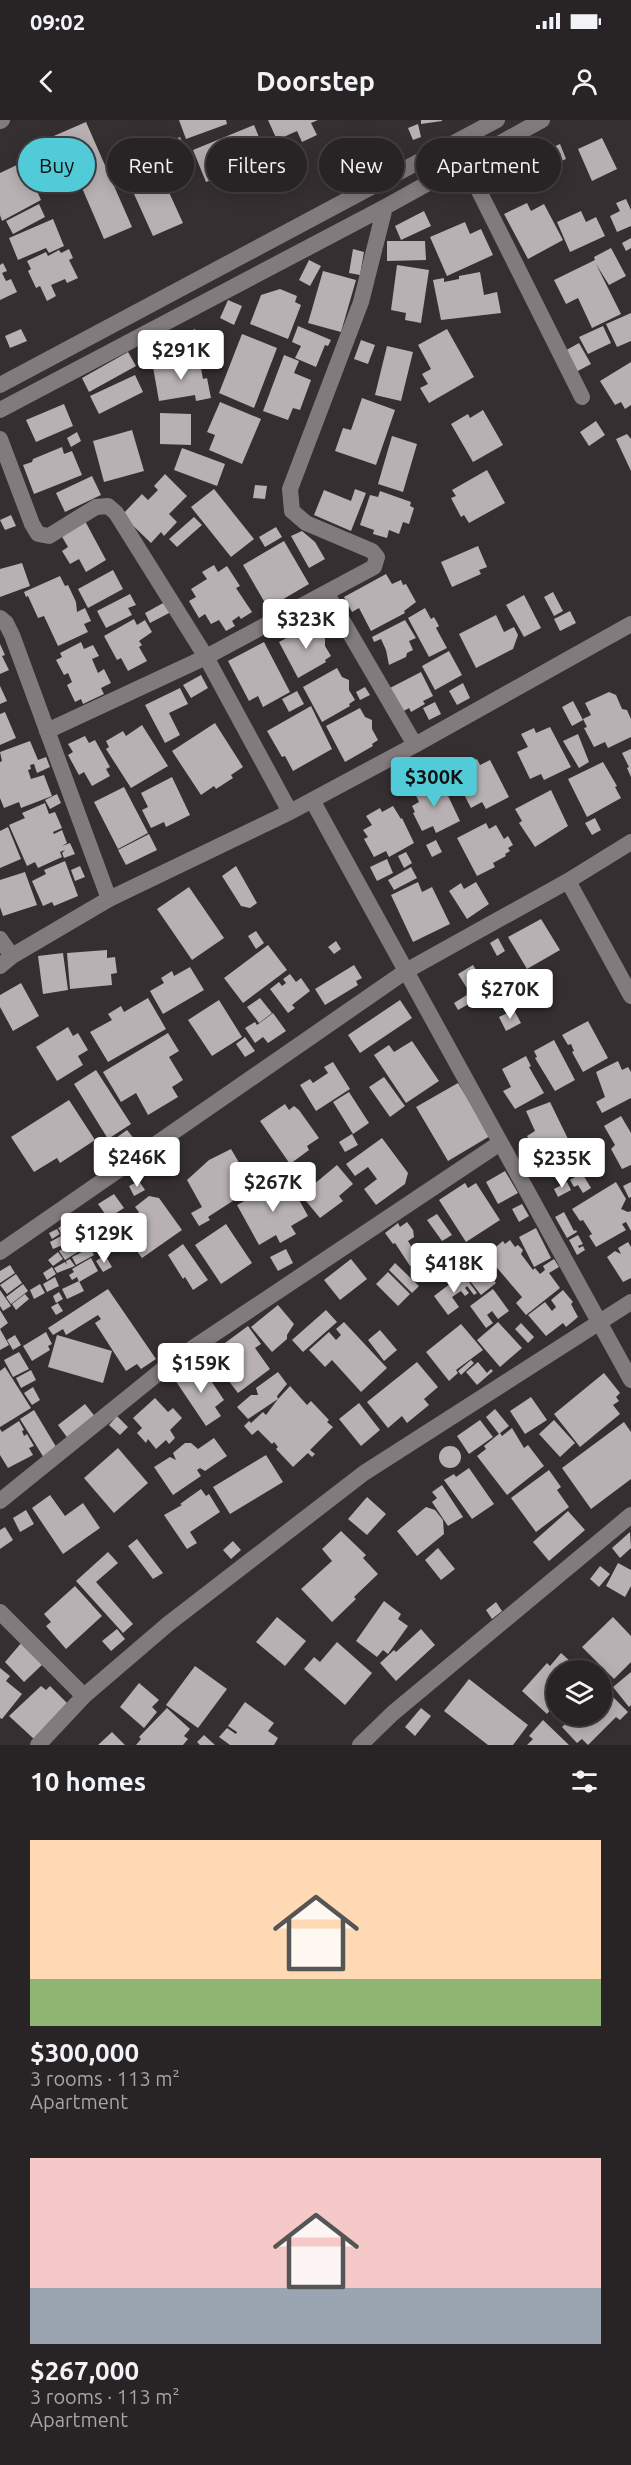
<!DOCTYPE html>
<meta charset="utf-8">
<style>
:root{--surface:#282325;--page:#302b2d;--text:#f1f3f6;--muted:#a5a4a7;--line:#444042;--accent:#52cbd9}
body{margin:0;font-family:Ubuntu,sans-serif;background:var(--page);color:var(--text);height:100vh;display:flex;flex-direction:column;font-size:22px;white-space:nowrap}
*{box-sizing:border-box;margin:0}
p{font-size:20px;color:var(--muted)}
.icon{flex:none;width:33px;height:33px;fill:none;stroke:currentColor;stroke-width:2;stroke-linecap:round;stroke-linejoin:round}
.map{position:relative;height:1625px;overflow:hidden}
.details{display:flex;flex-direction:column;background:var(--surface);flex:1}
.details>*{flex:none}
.guide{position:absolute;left:18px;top:18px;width:596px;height:54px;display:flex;gap:12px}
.fabs{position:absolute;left:546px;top:1540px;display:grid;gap:12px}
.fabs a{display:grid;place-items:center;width:66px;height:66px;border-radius:50%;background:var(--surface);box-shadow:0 3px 15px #0003,0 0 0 2px var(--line);font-size:30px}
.price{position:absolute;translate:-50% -51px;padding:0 14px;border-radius:6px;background:#fff;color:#222;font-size:20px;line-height:39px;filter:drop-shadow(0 2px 3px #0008)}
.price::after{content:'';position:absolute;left:50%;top:36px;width:18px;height:14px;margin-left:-9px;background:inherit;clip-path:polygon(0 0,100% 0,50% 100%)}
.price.current{background:var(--accent);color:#111}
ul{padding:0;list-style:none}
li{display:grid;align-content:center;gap:12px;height:318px;padding:0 30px}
li span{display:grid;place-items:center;height:186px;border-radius:0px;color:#555}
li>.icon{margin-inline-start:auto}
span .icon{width:108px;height:108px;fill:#fffc;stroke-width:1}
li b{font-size:26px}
h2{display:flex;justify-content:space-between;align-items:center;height:72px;padding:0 30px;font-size:26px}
.pill{padding:0 21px;border-radius:27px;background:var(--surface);box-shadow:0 3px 15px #0003,0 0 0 2px var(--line);font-size:21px;line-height:54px}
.pill.current{background:var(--accent);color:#111}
.status{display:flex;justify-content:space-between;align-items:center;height:42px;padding:0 30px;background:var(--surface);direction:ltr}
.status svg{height:16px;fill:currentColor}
header{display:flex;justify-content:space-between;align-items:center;height:78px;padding:0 30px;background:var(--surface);font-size:27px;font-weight:600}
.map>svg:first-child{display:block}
.building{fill:#b8b1b3}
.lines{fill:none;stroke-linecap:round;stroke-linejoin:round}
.minor{stroke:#827b7d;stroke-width:16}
</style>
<div class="status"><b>09:02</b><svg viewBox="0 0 49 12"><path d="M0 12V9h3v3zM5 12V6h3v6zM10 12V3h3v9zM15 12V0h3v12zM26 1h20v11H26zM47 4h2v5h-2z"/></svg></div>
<header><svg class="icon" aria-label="back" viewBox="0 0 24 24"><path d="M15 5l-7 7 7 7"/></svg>Doorstep<svg class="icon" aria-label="person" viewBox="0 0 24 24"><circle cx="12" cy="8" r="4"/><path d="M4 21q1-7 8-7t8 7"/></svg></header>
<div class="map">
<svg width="631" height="1625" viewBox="0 0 631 1625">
<rect width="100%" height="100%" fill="#352f31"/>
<!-- building -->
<path class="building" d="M179 0H226L227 4 186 19Z
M268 0H318L311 3 317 15 302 22 297 11 277 20Z
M421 0H442V1L421 4Z
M86 2 132 107 104 119 73 47 63 51 62 48 46 55 33 25Z
M418 4 421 17 413 20 408 8Z
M254 5 264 29 227 44 231 53 206 62 193 30Z
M180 17 192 44 162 57 183 103 153 116 120 43Z
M288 18 301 42 281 53 268 29Z
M602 18 617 49 592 61 578 29Z
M560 24 566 39 536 51 530 37Z
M19 44 24 53 28 51 41 80 2 101 0 95V53Z
M626 79 631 90V106L617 112 610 96 620 91 616 83Z
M527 83 531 91 544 84 563 120 528 139 504 94Z
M39 84 45 97 13 114 6 101Z
M424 91 431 106 401 120 395 106Z
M581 91 586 102 596 97 605 116 570 132 557 102Z
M53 99 64 126 49 133 46 128 18 140 9 118Z
M465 102 470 114 481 109 493 135 447 156 430 117Z
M631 118V128L626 131 622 123Z
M387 121H425L426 140 387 141Z
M611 128 626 156 609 165 596 144 621 194 592 208 578 178 566 184 554 160 595 140 594 137Z
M69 129 73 138 69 140 78 158 67 163 65 159 51 165 56 176 47 181 40 166 36 168 28 151 31 149 27 141 46 132 48 136 59 130 61 133Z
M353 129 364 132 360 155 349 153Z
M309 140 321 146 310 166 299 160Z
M3 143 7 151 2 153 6 161 11 159 17 172 0 180V145Z
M397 145 429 150 421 203 405 200 406 193 391 190Z
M323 151 356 160 341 212 308 203Z
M480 152 484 175 497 172 501 193 441 200 433 160 444 158V162L459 159V156Z
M280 169 297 176 295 182 301 185 288 219 250 204 261 175Z
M228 180 242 186 234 205 220 198Z
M631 193V221L617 227 606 204Z
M298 206 331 220 328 226 325 225 316 247 295 238 301 226 292 222Z
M603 206 611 223 588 234 579 217Z
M21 209 27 221 10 228 5 216Z
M195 209 201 224 145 248 138 233Z
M447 209 474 257 429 283 420 268 428 264 422 254 431 249 418 225Z
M242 214 277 228 254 288 219 273Z
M361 220 375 225 368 244 354 239Z
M579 223 591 244 574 253 563 232Z
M387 226 413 232 401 281 375 275Z
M128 232 136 246 89 272 82 258Z
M284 235 299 241 294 253 311 260 300 290 293 288 288 300 263 291Z
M199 238 203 259 207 258 211 278 196 281 195 275 159 281 153 247Z
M631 242V285L625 289 621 282 615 285 600 261Z
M135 255 143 272 99 294 90 276Z
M362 278 395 290 376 345 335 331 343 308 351 310Z
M220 282 261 299 242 344 209 330 215 315 207 312Z
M64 284 73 306 36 322 26 300Z
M483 290 503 325 473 342 451 304 468 294 470 298Z
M160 293 191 294V325L160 324Z
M596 301 605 315 589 326 580 312Z
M132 310 144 351 104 362 93 321Z
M77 312 81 321 71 327 67 318Z
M627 314 631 319V351L616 319Z
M392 316 417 324 403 372 378 364Z
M62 327 64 334 72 331 82 355 34 374 23 345 32 342 33 339Z
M182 328 225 344 217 366 174 350Z
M487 350 505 383 469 403 464 395 461 397 451 378 456 376 452 370Z
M165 354 187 376 169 394 177 402 164 416 161 412 151 423 122 395 142 374 148 380 158 370 154 366Z
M92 356 101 375 65 392 56 373Z
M255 365 267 366 265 379 253 378Z
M214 369 254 419 231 437 191 387Z
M355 369 366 373 351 411 314 395 324 370 351 381Z
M380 371 411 382 410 386 414 388 409 404 403 402 399 414 389 410 387 418 373 414 374 410 360 405 370 375 378 377Z
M11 395 16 406 5 410 0 400Z
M194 397 202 405 177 427 169 419Z
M85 401 106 440 86 452 79 439 70 444 62 431 68 427 61 415Z
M276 407 282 417 265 427 259 417Z
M302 411 315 422 325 439 309 448 291 416Z
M284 421 309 464 268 488 243 445Z
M478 426 487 447 479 450 481 454 452 467 441 442Z
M22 443 30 466 0 477V449Z
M214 445 218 452 227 446 240 466 236 468 252 492 241 499 239 496 232 501 235 506 226 511 219 500 211 504 205 494 199 498 189 481 196 477 191 469 207 459 202 452Z
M113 450 123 469 88 488 78 469Z
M386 454 392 464 401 460 403 465 406 464 416 482 404 491 405 493 371 511 359 488 352 492 344 477Z
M60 456 65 466 68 465 76 482 77 492 85 488 91 501 84 504 88 512 58 526 44 496 38 498 28 476 26 477 24 472Z
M553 472 563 491 554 496 544 477Z
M130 474 136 485 128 488 132 495 106 508 97 491Z
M524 475 541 508 524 517 506 485Z
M165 482 171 492 150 503 145 493Z
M425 488 431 499 434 497 439 506 436 508 447 528 429 537 408 498Z
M570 491 576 503 560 511 554 499Z
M496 495 504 512 514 507 518 515 513 529 476 548 459 514Z
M134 499 137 505 145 500 152 512 139 521 142 525 139 527 147 541 128 551 121 538 117 540 104 516Z
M405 500 416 518 409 521 413 530 407 533 406 537 389 545 386 530 381 519 374 522 372 517Z
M313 504 318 513 325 516V526L331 536 325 540 326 542 298 558 279 522Z
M81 522 84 529 93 525 99 536 92 539 98 553 104 549 111 563 101 568 104 574 83 584 81 579 75 582 67 565 72 562 68 553 64 555 56 540 62 537 60 533Z
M264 522 290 572 263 587 258 576 249 581 228 541Z
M0 524 5 535 2 536 9 550 0 554Z
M449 531 462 555 435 570 422 546Z
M337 548 342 557 349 560V570L355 580 349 584 350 586 322 602 303 567Z
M421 552 433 576 423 581 425 584 411 592 409 588 402 592 390 568Z
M201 555 208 568 191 578 183 565Z
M463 563 470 578 457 585 449 571Z
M0 566 7 581 0 584Z
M365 567 370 575 360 580 356 572Z
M180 568 188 584 169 593 180 615 165 623 145 585Z
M297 571 304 584 289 592 282 579Z
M609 572 616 575 622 589 627 590 631 599V617L608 628 605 622 594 627 584 608 587 607 583 599 591 595 585 583Z
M573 581 583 600 572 606 562 587Z
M435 582 441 594 429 600 423 588Z
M311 586 332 629 293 651 285 636 282 637 267 611Z
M360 588 365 597 372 600V609L378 620 372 624 373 626 345 642 326 606Z
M5 592 16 618 0 625V594Z
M215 603 243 647 231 655 233 658 216 669 214 666 201 675 172 631Z
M142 605 168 646 131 668 106 629 109 627 106 621 123 611 126 616Z
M550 607 571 647 544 660 541 654 530 659 517 632 528 627 521 614 534 608 536 613Z
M578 614 589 642 579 648 563 621Z
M85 616 89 623 95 620 110 647 106 649 110 656 92 666 84 652 79 655 68 635 73 632 68 624Z
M30 621 38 640 46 637 50 647 37 653 34 644 30 645 31 649 28 650 31 659 44 655 52 676 21 688 19 682 4 688 0 678V642L2 641 0 632Z
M631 629V657L627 648 629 647 622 633Z
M477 639 480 645 490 640 509 677 486 689 482 682 471 688 458 663 470 656 465 646Z
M603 642 617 666 615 667 621 678 587 697 568 659Z
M436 648 441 659 431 664 426 653Z
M172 657 190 695 166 707 164 702 151 708 142 690 148 687 141 673Z
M441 661 460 701 436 713 433 706 422 711 413 693 415 692 412 686 419 682 413 669 427 663 429 666Z
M124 667 148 713 118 729 94 682Z
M551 670 568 706 535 727 519 703 522 701 515 689Z
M57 674 61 683 50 689 45 680Z
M45 683 49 694 55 692 62 708 53 712 54 714 62 710 67 723 62 726 70 723 75 734 64 738 62 733 65 730 60 732 62 737 38 748 35 742 27 746 9 705 25 698 22 693Z
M393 686 401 699 402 698 414 723 389 737 386 731 374 737 364 719 368 717 363 710 372 705 366 696 380 688 382 692Z
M595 698 601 710 592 715 585 703Z
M486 703 489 709 496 705 504 719 508 716 513 725 508 728 510 731 505 734 506 736 493 743 495 747 477 756 457 718Z
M8 707 21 739 0 748V711Z
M149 714 157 730 126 745 118 730Z
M436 720 442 732 432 737 426 725Z
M406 732 412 743 404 748 398 736Z
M387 739 393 753 377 761 370 747Z
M65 741 78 776 54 786 52 782 43 786 32 761 46 754 44 750Z
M80 746 85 757 75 761 71 750Z
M236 746 257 783 250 788 241 786 222 756Z
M411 747 417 758 394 770 388 760Z
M25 752 37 785 3 796 0 787V760Z
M418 762 422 772 432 767 450 804 413 822 391 775Z
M476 762 489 784 467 799 449 771 461 763 464 769Z
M189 767 224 818 192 840 157 789Z
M541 799 560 830 527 849 508 817Z
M256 811 264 823 256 829 248 816Z
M498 818 505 831 497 836 490 823Z
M336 821 341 829 334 834 328 827Z
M268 825 287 850 243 883 224 858Z
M107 830V838L115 837 117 853 111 854 112 865 70 869 67 833Z
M63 833 68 870 43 874 38 836Z
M354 845 362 858 356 861 358 865 325 885 315 869Z
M473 845 492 877 477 885 474 881 458 890 454 883 470 873 458 854Z
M190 847 204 870 163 894 150 871 164 863 161 858 172 851 174 856Z
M523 851 528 861 516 867 510 857Z
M290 854 296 862 301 858 310 871 292 885 295 888 288 893 270 869 279 862 282 866 286 863 283 859Z
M21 863 39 896 13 911 0 887V875Z
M148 878 166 909 108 942 90 912 112 900 108 894 121 886 124 892Z
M260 878 272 893 259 903 247 887Z
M219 880 242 917 212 936 188 900Z
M400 880 412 898 360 933 348 915Z
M514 890 521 903 506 911 499 897Z
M273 893 286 911 268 923 263 917 255 923 245 908 255 902 257 905Z
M588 901 608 938 583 952 572 932 574 931 571 924 568 925 562 915Z
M68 907 73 916 78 913 88 930 78 936 83 945 57 961 36 927Z
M168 913 179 931 169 937 183 960 172 967 178 977 148 995 136 973 121 982 103 952Z
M245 917 255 931 245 937 236 924Z
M554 920 575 960 555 971 535 938 537 937 534 931Z
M412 921 439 961 406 983 374 935 389 925 394 932Z
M526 936 531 946 529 947 544 973 515 989 503 971 511 967 502 949Z
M618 941 622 950 628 947 631 952V978L602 993 596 982 605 977 596 952Z
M333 942 350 969 316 991 300 965 310 959 313 963 328 953 324 947Z
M96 950 131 1004 108 1019 74 964Z
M384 957 405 986 390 997 369 967Z
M458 963 490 1016 448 1041 416 987Z
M349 972 369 1003 353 1014 333 982Z
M69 980 95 1020 60 1043 57 1038 34 1052 11 1017Z
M550 982 569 1021 554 1028 550 1021 534 1030 527 1016 535 1011 526 991Z
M285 984 289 990 294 986 299 990 319 1018 307 1026 309 1030 290 1044 260 1001Z
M621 996 631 1013V1045L622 1049 611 1029 615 1025 604 1006Z
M127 1010 136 1021 118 1035 109 1023Z
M352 1014 358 1025 345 1032 339 1022Z
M382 1018 408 1053 405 1064 376 1085 364 1069 377 1059 368 1047 355 1056 346 1044Z
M231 1029 251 1063 240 1067 245 1073 208 1097 210 1100 199 1106 191 1093 202 1087 187 1060 209 1040Z
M562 1042 564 1047 554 1053 551 1047Z
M337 1045 353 1064 339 1076 343 1081 320 1098 301 1075Z
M505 1051 518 1073 498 1084 486 1062Z
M582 1053 591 1068 583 1073 578 1065 574 1067 570 1060Z
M287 1058 308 1096 291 1106 296 1114 280 1123 276 1115 259 1125 237 1085Z
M139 1061 145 1070 134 1076 129 1066Z
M567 1062 571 1070 558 1077 554 1069Z
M616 1062 626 1079 621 1089 628 1092 631 1091V1111L626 1102 622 1104 626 1110 596 1127 589 1116 592 1114 583 1100 580 1101 572 1089Z
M631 1062V1077L629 1078 623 1066Z
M465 1063 468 1068 476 1063 500 1100 466 1122 439 1080Z
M114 1074 124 1088 108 1098 98 1084Z
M149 1076 159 1078 182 1110 142 1138 118 1106 139 1092 135 1087Z
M522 1084 529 1096 519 1102 512 1089Z
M564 1092 574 1111 576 1110 577 1112 567 1118 555 1097Z
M437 1094 452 1115 442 1121 427 1100Z
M407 1102 413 1110 414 1117 408 1121 414 1131 421 1127 426 1136 410 1146 395 1123 393 1124 385 1113 398 1103 400 1107Z
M226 1104 252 1143 221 1164 195 1125Z
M63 1105 66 1111 72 1108 77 1118 67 1123 58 1108Z
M536 1108 551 1138 534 1147 519 1117Z
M57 1109 60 1114 52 1119 49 1113Z
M578 1115 583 1124 578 1126 579 1128 583 1126 585 1130 577 1135 569 1120Z
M61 1116 65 1124 53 1129 50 1122Z
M78 1118 84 1128 73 1135 67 1125Z
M510 1120 515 1127 518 1125 523 1130 521 1134 533 1150 535 1148 540 1154 545 1150 543 1146 554 1139 559 1147 549 1153 560 1168 526 1195 516 1183 522 1177 486 1135 503 1121 505 1124Z
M628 1122 631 1127V1158L623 1162 607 1137 615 1131 621 1134 618 1128Z
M183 1124 208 1160 193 1170 185 1157 183 1159 168 1135Z
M67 1126 73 1135 65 1140 59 1131Z
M90 1128 94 1135 76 1145 72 1137Z
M286 1129 293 1143 278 1151 270 1137Z
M58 1132 63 1139 53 1146 48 1140Z
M105 1135 112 1147 103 1152 96 1141Z
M91 1138 98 1151 79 1162 77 1157 72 1160 69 1155 74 1152 72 1149Z
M70 1139 75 1146 57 1153 54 1148 65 1142 67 1145 66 1141Z
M351 1139 367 1159 340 1180 324 1160Z
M478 1139 496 1163 481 1175 462 1151Z
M395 1143 419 1166 412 1173 389 1150Z
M10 1145 15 1153 0 1163V1151Z
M52 1147 56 1154 47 1160 43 1153Z
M388 1152 410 1174 398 1186 376 1164Z
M16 1154 22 1163 7 1174 0 1165Z
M463 1154 477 1173 474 1175 467 1166 465 1168 469 1173 465 1176 461 1171 452 1177 459 1187 448 1195 434 1176Z
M55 1157 59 1166 47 1172 43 1164Z
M79 1161 84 1171 67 1179 62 1169Z
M23 1164 28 1171 11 1184 6 1177Z
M40 1164 45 1173 34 1179 30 1170Z
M108 1169 156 1239 141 1249 137 1244 126 1251 95 1203 101 1199 98 1195 66 1215 63 1209 53 1215 48 1208Z
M493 1169 509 1191 498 1199 492 1191 487 1195 493 1203 486 1208 470 1186Z
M0 1170 11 1186 3 1191 0 1186Z
M563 1170 573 1182 571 1184 578 1197 566 1207 563 1203 546 1216 528 1195 545 1182 552 1191 556 1187 551 1180Z
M59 1172 63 1179 56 1183 53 1176Z
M25 1174 29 1179 16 1190 12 1184Z
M58 1183 63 1191 56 1195 51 1187Z
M278 1185 294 1204 287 1215V1219L272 1232 251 1207Z
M0 1190 8 1203 0 1209 9 1225 0 1230Z
M326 1190 337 1202 303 1232 292 1220Z
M344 1202 387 1248 361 1272 332 1240 325 1247 309 1230 329 1212 336 1220 341 1215 336 1209Z
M498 1202 522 1228 500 1247 477 1220Z
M521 1203 534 1217 528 1223 515 1209Z
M461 1204 483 1230 456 1250 458 1253 449 1261 426 1232Z
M248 1206 261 1224 255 1228 270 1249 238 1273 228 1260 236 1255 231 1249 225 1254 210 1234Z
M380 1210 397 1230 384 1241 368 1220Z
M46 1212 52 1224 48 1226 50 1230 32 1241 23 1226Z
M15 1215 21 1225 13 1230 7 1220Z
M57 1215 112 1231 103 1263 48 1247Z
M19 1232 29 1249 13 1257 4 1240Z
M471 1240 474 1243 461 1255 458 1251Z
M417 1242 438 1267 424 1279 429 1285 407 1303 402 1296 388 1308 367 1282Z
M478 1242 487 1253 491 1249 493 1251 477 1265 466 1252Z
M199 1243 224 1280 215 1287 221 1296 206 1306 175 1260Z
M5 1247 31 1288 0 1307V1251Z
M31 1250 36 1260 21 1268 16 1258Z
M278 1252 287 1264 277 1276 278 1279 290 1266 307 1285 311 1281 329 1300 327 1302 333 1307 310 1330 315 1334 312 1337 308 1333 293 1347 276 1329 278 1327 274 1322 272 1324 258 1310 252 1315 244 1306 249 1301 251 1303 263 1292 266 1295 278 1279 248 1299 237 1287 251 1275H258L256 1268Z
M604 1253 620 1273 616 1277 619 1281 613 1285 620 1294 580 1327 554 1294Z
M33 1267 40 1280 32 1285 24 1273Z
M531 1277 547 1300 525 1314 510 1291Z
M155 1278 168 1292 173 1288 182 1298 170 1310 175 1318 169 1324 166 1320 156 1329 148 1319 146 1323 137 1313 142 1308 133 1298Z
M359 1283 380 1310 361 1326 339 1299Z
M85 1284 97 1299 69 1320 58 1305Z
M495 1289 509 1306 499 1314 486 1297Z
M34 1290 58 1330 44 1338 20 1299Z
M117 1296 128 1307 120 1315 109 1305Z
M480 1300 493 1317 469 1334 457 1316Z
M554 1300 575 1323 560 1337 539 1314Z
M19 1301 24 1310 22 1311 24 1316 27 1314 34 1326 29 1328 33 1335 8 1348 0 1335V1309L2 1312Z
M624 1302 631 1312V1359L591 1389 562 1348Z
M512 1308 524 1328 528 1325 544 1346 507 1375 477 1336 486 1329 484 1326 500 1313 502 1316Z
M214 1318 227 1336 205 1351 200 1348 197 1350 201 1356 173 1375 154 1347 170 1337 176 1340 173 1333 185 1323H191L198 1329Z
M439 1337a11 11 0 1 1 22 0a11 11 0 1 1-22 0Z
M118 1328 148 1363 114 1393 84 1358Z
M266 1335 283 1362 230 1394 213 1367Z
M469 1348 494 1384 472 1399 444 1360 454 1354 456 1357Z
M549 1350 561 1367 557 1370 569 1387 536 1412 511 1378Z
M442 1365 463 1397 448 1406 432 1382 437 1378 432 1372Z
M201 1369 206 1376 209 1374 220 1392 190 1412 197 1423 187 1429 164 1395 182 1385 180 1384Z
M50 1375 65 1396 83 1383 100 1408 63 1434 32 1388Z
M367 1377 386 1394 367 1415 348 1399Z
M426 1387 435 1390 443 1400 444 1414 417 1436 397 1411Z
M26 1390 34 1404 20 1412 13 1398Z
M568 1391 585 1410 549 1441 533 1422Z
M5 1407 13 1420 0 1429V1410Z
M341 1411 366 1435 363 1438 378 1454 354 1477 356 1479 332 1502 301 1469 332 1441 322 1429Z
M630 1412 631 1428 620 1438 612 1428Z
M137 1419 163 1453 153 1459 128 1426Z
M233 1421 241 1430 231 1439 223 1430Z
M438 1428 455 1449 441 1460 425 1440Z
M108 1432 118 1443 96 1462 133 1504 123 1513 76 1461Z
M618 1443 631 1450V1466L625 1477 606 1466Z
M600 1446 610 1454 599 1467 590 1459Z
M75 1466 102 1496 66 1529 46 1506 51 1502 44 1494Z
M384 1481 401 1494 398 1499 408 1506 388 1534 383 1530 377 1537 356 1521Z
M496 1482 502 1491 492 1499 486 1490Z
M277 1497 306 1521 285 1546 256 1522Z
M613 1497 631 1516V1542L614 1559 582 1527Z
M117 1509 125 1519 111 1531 102 1521Z
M421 1509 435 1525 396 1561 380 1543 394 1530 396 1532Z
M22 1522 43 1544 24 1562 5 1542Z
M337 1522 372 1553 345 1585 304 1549 314 1537 320 1542Z
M561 1533 581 1551H556V1583L547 1594 522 1571 547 1543 550 1546Z
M195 1546 227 1569 198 1608 166 1585Z
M0 1548 10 1556 6 1561 22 1574 2 1599 0 1598Z
M631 1552V1585L629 1587 613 1567Z
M469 1559 528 1605 513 1625H488L444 1591Z
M139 1563 159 1580 152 1587 157 1592 144 1608 120 1587Z
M41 1566 46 1570 50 1566 67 1583 34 1619 9 1596Z
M604 1568 628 1592 620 1600 616 1597 588 1625 582 1619 577 1623 562 1607 573 1596 577 1601 582 1596H602V1570Z
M245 1582 274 1603 268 1611 278 1618 274 1625H230L219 1617 227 1608 236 1614 237 1612 228 1606Z
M167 1588 190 1609 184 1616 188 1619 183 1625H136L141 1619 139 1617Z
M421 1588 431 1596 415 1616 405 1607Z
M543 1600 569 1625H527L533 1619 529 1616Z
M112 1612 125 1625H98Z
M204 1615 215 1625H200L197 1622Z"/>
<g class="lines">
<!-- minor -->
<path class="minor" d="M0 1 2 0
M465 43 582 277
M0 265 497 0
M0 290 385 87 542 0
M0 319 32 404 38 414 49 416 96 387 108 386 116 393 206 537 290 692
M327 474 415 625
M0 498 6 503 12 515 109 779
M47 611 206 537 374 447 377 437 372 431 306 403 292 391 290 369 361 182 385 87
M312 680 631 1260
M568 761 631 876
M0 819 12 836
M0 846 12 836 109 779 290 692 415 625 631 504
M0 1132 406 851 568 761 631 722
M0 1381 172 1242 500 1023
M0 1492 84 1576
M38 1625 84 1576 168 1504 364 1353 631 1182
M360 1625 393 1593 631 1395"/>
</g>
</svg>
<div class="fabs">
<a><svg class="icon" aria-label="layers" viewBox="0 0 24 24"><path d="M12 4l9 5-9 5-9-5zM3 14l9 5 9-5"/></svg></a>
</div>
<b class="price" style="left:181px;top:261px">$291K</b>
<b class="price" style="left:306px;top:530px">$323K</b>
<b class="price current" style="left:434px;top:688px">$300K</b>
<b class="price" style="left:510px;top:900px">$270K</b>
<b class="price" style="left:137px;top:1068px">$246K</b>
<b class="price" style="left:562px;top:1069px">$235K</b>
<b class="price" style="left:273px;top:1093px">$267K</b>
<b class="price" style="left:104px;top:1144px">$129K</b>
<b class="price" style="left:454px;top:1174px">$418K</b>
<b class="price" style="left:201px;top:1274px">$159K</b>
<div class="guide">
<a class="pill current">Buy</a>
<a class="pill">Rent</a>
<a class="pill">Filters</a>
<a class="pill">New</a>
<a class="pill">Apartment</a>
</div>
</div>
<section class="details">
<h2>10 homes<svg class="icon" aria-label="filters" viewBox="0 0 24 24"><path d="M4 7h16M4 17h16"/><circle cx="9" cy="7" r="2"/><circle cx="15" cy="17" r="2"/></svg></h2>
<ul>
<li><span style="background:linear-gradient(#ffd9b3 75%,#8fb573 0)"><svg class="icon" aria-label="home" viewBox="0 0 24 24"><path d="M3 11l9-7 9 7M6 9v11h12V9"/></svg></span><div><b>$300,000</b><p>3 rooms · 113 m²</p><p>Apartment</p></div></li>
<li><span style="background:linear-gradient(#f6c9c9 70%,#9aa5b1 0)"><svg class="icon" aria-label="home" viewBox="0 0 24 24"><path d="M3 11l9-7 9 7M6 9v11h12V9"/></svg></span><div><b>$267,000</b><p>3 rooms · 113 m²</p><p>Apartment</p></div></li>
</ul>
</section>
